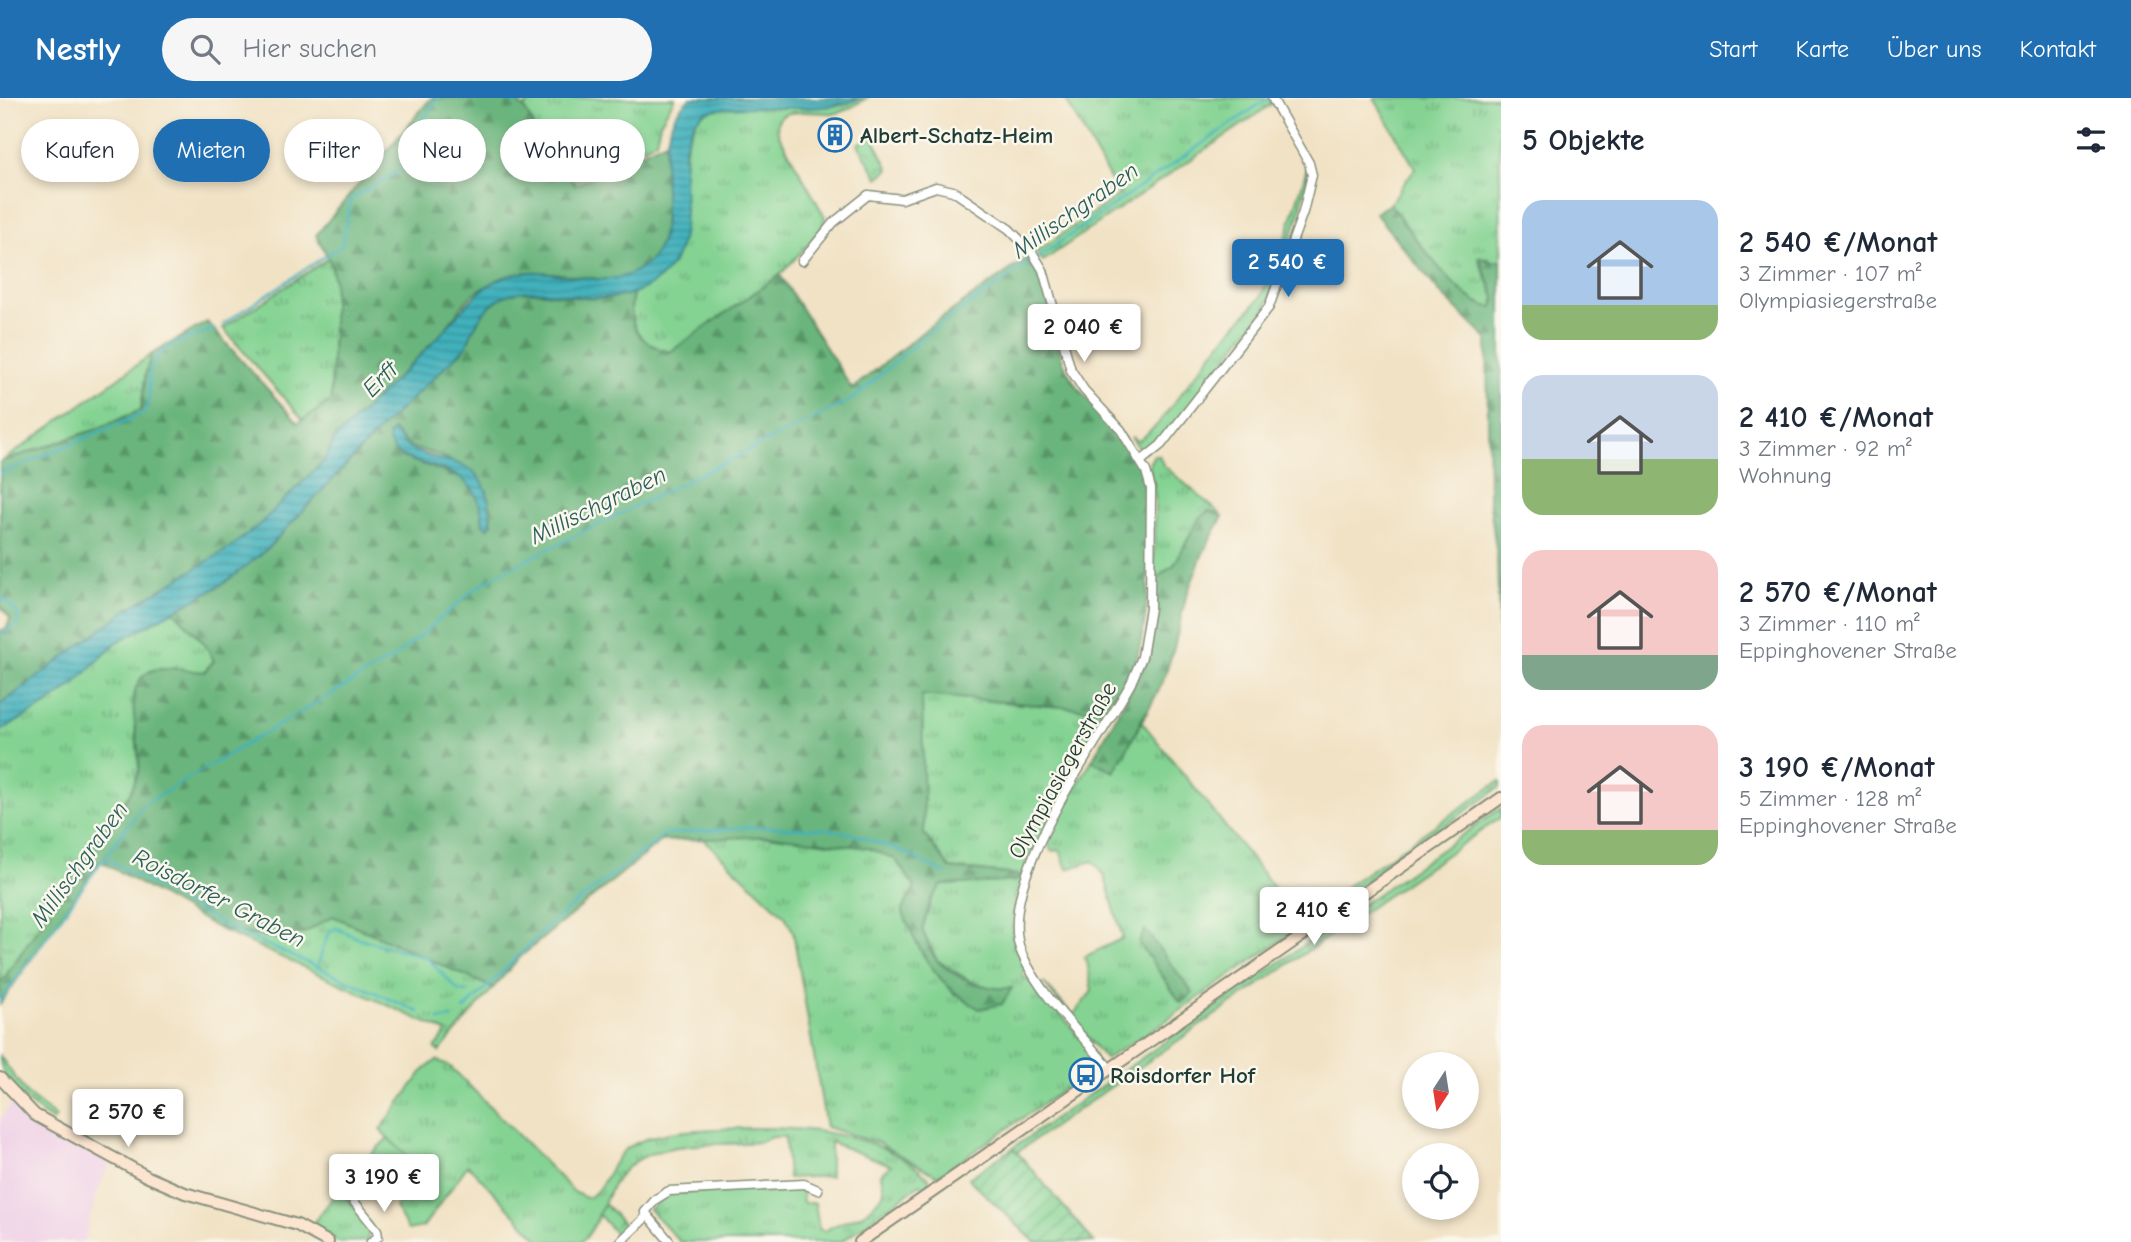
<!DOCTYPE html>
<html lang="de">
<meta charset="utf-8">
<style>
:root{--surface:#fff;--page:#f6f6f7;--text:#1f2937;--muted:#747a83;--accent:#1f6fb2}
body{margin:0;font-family:"Comic Neue",sans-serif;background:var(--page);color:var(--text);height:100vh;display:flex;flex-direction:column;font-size:26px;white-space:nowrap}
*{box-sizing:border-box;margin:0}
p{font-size:23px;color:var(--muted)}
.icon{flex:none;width:38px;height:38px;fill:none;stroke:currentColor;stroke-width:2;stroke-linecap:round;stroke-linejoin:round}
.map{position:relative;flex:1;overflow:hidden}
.side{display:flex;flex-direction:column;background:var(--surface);width:630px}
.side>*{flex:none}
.top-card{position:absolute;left:21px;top:21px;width:665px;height:63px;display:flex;gap:14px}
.needle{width:46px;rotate:192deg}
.tools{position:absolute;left:1402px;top:954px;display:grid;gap:14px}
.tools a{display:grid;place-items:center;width:77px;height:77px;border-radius:50%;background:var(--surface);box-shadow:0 4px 10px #0003;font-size:35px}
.price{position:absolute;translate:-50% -60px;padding:0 16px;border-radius:7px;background:#fff;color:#222;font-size:23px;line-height:46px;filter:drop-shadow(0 2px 4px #0008)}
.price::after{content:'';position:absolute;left:50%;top:42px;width:21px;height:16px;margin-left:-10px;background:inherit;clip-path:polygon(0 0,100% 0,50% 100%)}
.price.active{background:var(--accent);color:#fff}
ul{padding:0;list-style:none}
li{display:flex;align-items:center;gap:21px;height:175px;padding:0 21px}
li span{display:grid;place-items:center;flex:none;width:196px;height:140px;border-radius:21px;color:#555}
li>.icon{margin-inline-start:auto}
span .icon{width:84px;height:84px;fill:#fffc;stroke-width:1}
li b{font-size:30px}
h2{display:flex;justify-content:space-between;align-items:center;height:84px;padding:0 21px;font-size:30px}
.tag{padding:0 24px;border-radius:32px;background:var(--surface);box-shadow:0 4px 10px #0003;font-size:24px;line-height:63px}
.tag.active{background:var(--accent);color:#fff}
header{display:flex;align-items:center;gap:42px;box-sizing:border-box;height:98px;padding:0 35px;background:var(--accent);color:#fff}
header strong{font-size:33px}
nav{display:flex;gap:38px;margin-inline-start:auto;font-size:24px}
.search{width:490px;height:63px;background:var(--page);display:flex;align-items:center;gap:18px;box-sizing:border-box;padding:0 24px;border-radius:38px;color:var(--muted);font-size:26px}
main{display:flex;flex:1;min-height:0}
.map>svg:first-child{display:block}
.built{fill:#efd0e7}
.grass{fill:url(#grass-tufts);stroke:#528864;stroke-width:2}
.forest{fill:url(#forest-firs);stroke:#457958;stroke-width:2;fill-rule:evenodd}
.park{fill:url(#park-crowns);stroke:#528864;stroke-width:2}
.garden{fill:url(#garden-furrows);stroke:#528864;stroke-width:2}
.pitch{fill:#84d393;stroke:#528864;stroke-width:2}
.water{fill:url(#water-rules);stroke:#307778;stroke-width:2}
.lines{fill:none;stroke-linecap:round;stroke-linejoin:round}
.stream{stroke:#41b1bc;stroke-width:2.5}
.minor-casing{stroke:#88907c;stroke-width:11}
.secondary-casing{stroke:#88907c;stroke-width:14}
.minor{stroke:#fff;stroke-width:8}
.secondary{stroke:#fce5d0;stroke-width:10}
.labels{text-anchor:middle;stroke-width:5;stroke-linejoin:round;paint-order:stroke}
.poi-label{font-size:23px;font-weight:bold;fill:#1f3d34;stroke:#fbf7ec;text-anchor:start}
.street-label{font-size:23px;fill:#1f3d34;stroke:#fbf7ec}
.water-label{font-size:24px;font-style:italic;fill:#29605d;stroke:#fbf7ec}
</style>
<header>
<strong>Nestly</strong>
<div class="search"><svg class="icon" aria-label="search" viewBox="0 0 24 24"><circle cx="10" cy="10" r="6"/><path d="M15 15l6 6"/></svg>Hier suchen</div>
<nav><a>Start</a><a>Karte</a><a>Über uns</a><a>Kontakt</a></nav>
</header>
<main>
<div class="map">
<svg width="1501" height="1144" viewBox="0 0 1501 1144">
<defs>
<pattern id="grass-tufts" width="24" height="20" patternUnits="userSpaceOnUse" patternTransform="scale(1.75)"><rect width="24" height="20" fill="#84d393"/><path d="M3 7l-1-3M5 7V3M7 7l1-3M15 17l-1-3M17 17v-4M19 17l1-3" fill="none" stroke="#6bac79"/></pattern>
<pattern id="forest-firs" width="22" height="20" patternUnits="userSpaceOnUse" patternTransform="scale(1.75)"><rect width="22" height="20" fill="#6bb57d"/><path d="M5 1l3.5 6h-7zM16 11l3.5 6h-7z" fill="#579467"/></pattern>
<pattern id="park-crowns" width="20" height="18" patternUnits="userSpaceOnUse" patternTransform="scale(1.75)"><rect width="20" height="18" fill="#84d393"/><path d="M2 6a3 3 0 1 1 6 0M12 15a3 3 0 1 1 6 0" fill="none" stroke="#6bac79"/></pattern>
<pattern id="garden-furrows" width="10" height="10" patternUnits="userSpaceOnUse" patternTransform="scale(1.75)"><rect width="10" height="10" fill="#84d393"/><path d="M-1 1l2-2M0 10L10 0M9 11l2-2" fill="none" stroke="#6bac79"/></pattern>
<pattern id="water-rules" width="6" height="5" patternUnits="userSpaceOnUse" patternTransform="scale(1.75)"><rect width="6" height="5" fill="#41b1bc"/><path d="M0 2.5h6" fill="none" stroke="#36919a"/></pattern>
</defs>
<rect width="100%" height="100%" fill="#fbf7ec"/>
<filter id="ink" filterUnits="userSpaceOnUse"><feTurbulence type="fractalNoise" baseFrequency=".0143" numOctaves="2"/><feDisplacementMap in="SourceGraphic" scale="14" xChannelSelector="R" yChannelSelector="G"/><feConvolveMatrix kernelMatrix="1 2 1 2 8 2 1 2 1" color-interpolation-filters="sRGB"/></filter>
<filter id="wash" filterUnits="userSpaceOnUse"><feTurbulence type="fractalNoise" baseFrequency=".00686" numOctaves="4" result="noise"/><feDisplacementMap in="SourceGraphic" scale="28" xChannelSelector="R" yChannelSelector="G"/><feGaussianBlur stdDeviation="1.57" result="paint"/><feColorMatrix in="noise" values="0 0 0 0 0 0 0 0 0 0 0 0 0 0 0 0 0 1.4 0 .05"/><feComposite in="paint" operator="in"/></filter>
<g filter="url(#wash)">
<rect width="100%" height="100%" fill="#f1e2c5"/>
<!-- built -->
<path class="built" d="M14 1002 36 1023 111 1064 96 1096 84 1144H0V1022Z"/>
<!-- grass -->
<path class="grass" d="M534 0H675L660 25 656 43 574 84 531 34 524 10Z
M861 0H867C858 5 848 13 837 15 819 17 767 3 779 37L825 119 823 130 780 177 670 254C638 246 626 226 633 195L645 190 685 65 687 43 696 23 705 14 727 8 765 6 838 8Z
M1065 0H1269L1272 6 1043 163 1036 154 1119 97Z
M1374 0H1499L1501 163 1491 164 1488 160 1479 163 1495 199 1494 209C1462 211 1408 131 1390 106L1415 70Z
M1307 70 1308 77 1300 114 1266 209 1163 342 1142 354 1131 339 1139 343 1157 327 1220 245 1260 200 1283 149Z
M329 160 334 184 331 303 303 322 223 230Z
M152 256 146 273 141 312 94 332 1 364Z
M1154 357H1159L1163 367 1223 418 1210 413 1199 421 1174 467 1154 482 1155 399 1149 366Z
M173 512 205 546 214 562 204 574 166 570 150 573 133 599 139 672 131 694 0 886V633L48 606 74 586 117 544Z
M922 597 1110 613 1029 759 1014 803 1012 838 1025 870 1022 879 1034 883 1095 958 1097 969 938 1078 878 1045 826 1029 793 833 785 818 702 740C742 738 867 735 896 762 903 769 909 781 915 789L902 812 954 897 998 892 972 884 937 862 922 832 931 802 941 787 1016 783 1019 777 950 770 924 736Z
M1142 624 1299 821 1500 683V689L1154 931 1105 961 1043 884 1073 917 1092 893 1087 863 1084 859 1123 840 1104 777 1093 763 1067 771 1060 752 1052 753 1045 740 1092 662 1114 674Z
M1501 710V719L1017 1054 1013 1050Z
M333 818 493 890 439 954 435 950 447 934 219 831C275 840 282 848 333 818Z
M0 958 27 996 56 1019 53 1023C31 1008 0 986 0 958Z
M437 962 451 969 574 1094 586 1100C604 1096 610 1060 629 1049 656 1033 686 1033 717 1031 787 1028 874 1028 929 1080V1085L924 1089 920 1086 841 1144H680L649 1111 666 1098 676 1095 802 1089 803 1105H815L819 1131 825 1133C843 1120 862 1123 875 1105 879 1100 883 1100 884 1092 884 1087 881 1082 881 1076L891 1067 830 1044V1078L788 1080 785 1039H772L759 1044C712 1049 640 1038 613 1087 603 1104 596 1132 581 1144H541L468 1067 423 1129 408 1132 395 1109 398 1106 395 1102 402 1095 398 1091 418 1070 380 1032 424 972Z
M339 1092 371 1127 367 1143 337 1144 313 1125Z"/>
<!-- forest -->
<path class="forest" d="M431 0H511L524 10 534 28 531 34 575 87 666 43C664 73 669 109 662 139 644 208 575 171 529 174 515 175 492 185 479 192 464 201 453 223 441 236 406 272 370 306 335 341L324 363 260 426 230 450 128 511 0 607V533L7 530 10 520 0 508V364L94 332 141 312 146 273 152 256 207 224 298 325 331 303 334 184 331 165 316 137Z
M1390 106C1408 130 1463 211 1493 209L1495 199 1479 159 1491 164 1501 163V610L1497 458 1489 400 1487 241 1441 196 1375 115Z
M1030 158C1055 196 1049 240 1069 276 1080 297 1100 312 1115 329 1132 349 1146 377 1149 402 1147 475 1156 552 1110 613L922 597 924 736 950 770 1019 777 1017 783 942 787 931 802 922 832C926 841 930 854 937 862 954 880 988 893 1012 890L1002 906 979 911C938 888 919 856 902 812L915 789 895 761 868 750 773 738 661 743 520 859 493 890 333 818 306 834 283 841 219 831 100 763 0 906V886L131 693C133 687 137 679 139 673 143 641 112 573 165 570 177 570 191 573 204 574L214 563 205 546 173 512 221 487 267 451 383 328 466 249C491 175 524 194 584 200 600 202 617 198 633 195 626 226 638 246 670 254L780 177 852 291 930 228ZM393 332C411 354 417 350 441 358 457 364 474 382 487 393L492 426H483C482 409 476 392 463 381L396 357Z
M1209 413 1223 418 1203 455 1186 499 1174 550 1162 586 1114 674 1092 662 1146 564 1151 549 1154 482 1174 467 1199 421Z
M1145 832 1193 895 1181 905 1139 845Z"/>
<!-- park -->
<path class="park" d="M872 38 889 71 878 80 858 46Z
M605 1106 627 1130 618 1138 598 1116Z"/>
<!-- garden -->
<path class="garden" d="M1013 1050 1017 1054 1094 1144H1035L973 1085 969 1080Z"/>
<!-- pitch -->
<path class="pitch" d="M388 1040 419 1070 390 1099 359 1068Z"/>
<!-- water -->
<path class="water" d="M690 0H861C821 21 736 0 704 15 655 51 722 153 643 191 573 225 502 145 466 249L383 328 267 451 244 470 221 487 117 544 74 586 48 606 0 633V607L128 511 230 450 260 426 324 363 335 341C370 306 406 272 440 237 461 215 474 192 502 180 550 159 601 202 645 167 690 131 638 43 690 0Z
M393 332C400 341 406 350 418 354 449 366 482 361 489 404 491 414 493 423 488 431L483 426C480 349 392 381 388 338Z"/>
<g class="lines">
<!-- stream -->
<path class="stream" d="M504 0 512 5H522L527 0
M223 226 342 147 351 101 411 66 422 22 438 0
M0 376 144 315C150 305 149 294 149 282 151 247 185 243 214 231
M0 498 18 515V526L0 537
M105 760 229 830 419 914
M317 870 328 835 336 830 358 840 427 860 459 893 468 894
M0 903 143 707 396 558 477 489 504 473 853 301 927 236 1267 1
M464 912 553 823 665 736 751 729 827 731 853 736 906 755 946 776
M438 922 452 920"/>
</g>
</g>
<g filter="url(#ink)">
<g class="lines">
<defs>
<path id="minor" d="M802 163 833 125 868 97 902 101 936 89 953 93 1009 131 1032 154 1043 172 1071 272 1084 292 1121 332 1146 373 1151 391 1150 510 1142 559 1131 585C1097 647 992 787 1022 856 1039 896 1082 937 1110 971
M1141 363 1161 347 1269 209 1303 114 1312 77 1309 65 1272 0
M339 1085 377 1132 378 1139 371 1144
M620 1144 647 1118
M670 1144 645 1114 656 1101 669 1093 804 1086 818 1092"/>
<path id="secondary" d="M0 980 35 1017 148 1079 185 1095 297 1127 328 1144
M860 1144 1501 700"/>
</defs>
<!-- minor casing -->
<use href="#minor" class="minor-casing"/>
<!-- secondary casing -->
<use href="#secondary" class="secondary-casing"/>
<!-- minor -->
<use href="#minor" class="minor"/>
<!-- secondary -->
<use href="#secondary" class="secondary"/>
</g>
</g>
<!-- icons -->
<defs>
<symbol id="building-ring" viewBox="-11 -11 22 22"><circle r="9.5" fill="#fbf7ec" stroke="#1f6fb2" stroke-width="1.5"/><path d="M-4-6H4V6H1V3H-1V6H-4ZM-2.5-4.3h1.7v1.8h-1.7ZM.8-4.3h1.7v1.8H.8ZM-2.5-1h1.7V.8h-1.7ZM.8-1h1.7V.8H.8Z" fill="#1f6fb2"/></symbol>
<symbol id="bus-ring" viewBox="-11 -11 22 22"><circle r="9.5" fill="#fbf7ec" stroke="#1f6fb2" stroke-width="1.5"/><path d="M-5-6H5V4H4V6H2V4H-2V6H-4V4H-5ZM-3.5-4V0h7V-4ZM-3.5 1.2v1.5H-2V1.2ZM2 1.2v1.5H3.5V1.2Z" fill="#1f6fb2"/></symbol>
</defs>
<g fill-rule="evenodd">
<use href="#building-ring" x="816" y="18" width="38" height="38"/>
<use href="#bus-ring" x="1067" y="958" width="38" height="38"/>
</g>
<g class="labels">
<!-- poi labels -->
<g class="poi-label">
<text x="860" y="45">Albert-Schatz-Heim</text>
<text x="1110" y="985">Roisdorfer Hof</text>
</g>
<!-- street labels -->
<g class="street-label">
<text transform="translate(1062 672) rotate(-61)" y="8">Olympiasiegerstraße</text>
</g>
<!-- water labels -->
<g class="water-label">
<text transform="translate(1075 112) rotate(-35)" y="8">Millischgraben</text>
<text transform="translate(380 281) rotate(-45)" y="8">Erft</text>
<text transform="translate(598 407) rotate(-26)" y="8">Millischgraben</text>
<text transform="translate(79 766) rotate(-54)" y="8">Millischgraben</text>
<text transform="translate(219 800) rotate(27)" y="8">Roisdorfer Graben</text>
</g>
</g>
</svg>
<div class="tools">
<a><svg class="needle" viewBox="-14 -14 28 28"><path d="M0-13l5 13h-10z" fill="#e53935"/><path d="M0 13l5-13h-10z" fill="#747a83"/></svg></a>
<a><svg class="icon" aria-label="locate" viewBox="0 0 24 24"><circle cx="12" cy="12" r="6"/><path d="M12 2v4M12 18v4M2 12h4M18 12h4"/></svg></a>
</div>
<b class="price active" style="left:1288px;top:201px">2 540 €</b>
<b class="price" style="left:1084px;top:266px">2 040 €</b>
<b class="price" style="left:1314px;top:849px">2 410 €</b>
<b class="price" style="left:128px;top:1051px">2 570 €</b>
<b class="price" style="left:384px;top:1116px">3 190 €</b>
<div class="top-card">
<a class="tag">Kaufen</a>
<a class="tag active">Mieten</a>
<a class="tag">Filter</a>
<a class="tag">Neu</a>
<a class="tag">Wohnung</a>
</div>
</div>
<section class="side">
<h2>5 Objekte<svg class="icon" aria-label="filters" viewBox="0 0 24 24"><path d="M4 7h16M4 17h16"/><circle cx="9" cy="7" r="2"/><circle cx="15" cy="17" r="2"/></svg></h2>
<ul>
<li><span style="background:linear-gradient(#a9c7e8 75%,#8fb573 0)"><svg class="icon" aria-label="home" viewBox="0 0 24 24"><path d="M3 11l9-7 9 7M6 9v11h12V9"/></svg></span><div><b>2 540 €/Monat</b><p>3 Zimmer · 107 m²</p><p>Olympiasiegerstraße</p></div></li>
<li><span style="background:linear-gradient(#c9d6e8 60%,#8fb573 0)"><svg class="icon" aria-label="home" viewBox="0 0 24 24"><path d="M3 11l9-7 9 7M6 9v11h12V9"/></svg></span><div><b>2 410 €/Monat</b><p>3 Zimmer · 92 m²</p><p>Wohnung</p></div></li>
<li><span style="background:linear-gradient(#f6c9c9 75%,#7fa58c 0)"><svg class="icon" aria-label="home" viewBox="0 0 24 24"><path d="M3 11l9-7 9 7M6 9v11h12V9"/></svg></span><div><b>2 570 €/Monat</b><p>3 Zimmer · 110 m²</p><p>Eppinghovener Straße</p></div></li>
<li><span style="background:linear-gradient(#f6c9c9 75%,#8fb573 0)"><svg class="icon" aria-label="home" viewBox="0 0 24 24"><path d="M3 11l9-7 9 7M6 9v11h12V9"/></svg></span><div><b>3 190 €/Monat</b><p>5 Zimmer · 128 m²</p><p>Eppinghovener Straße</p></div></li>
</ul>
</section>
</main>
